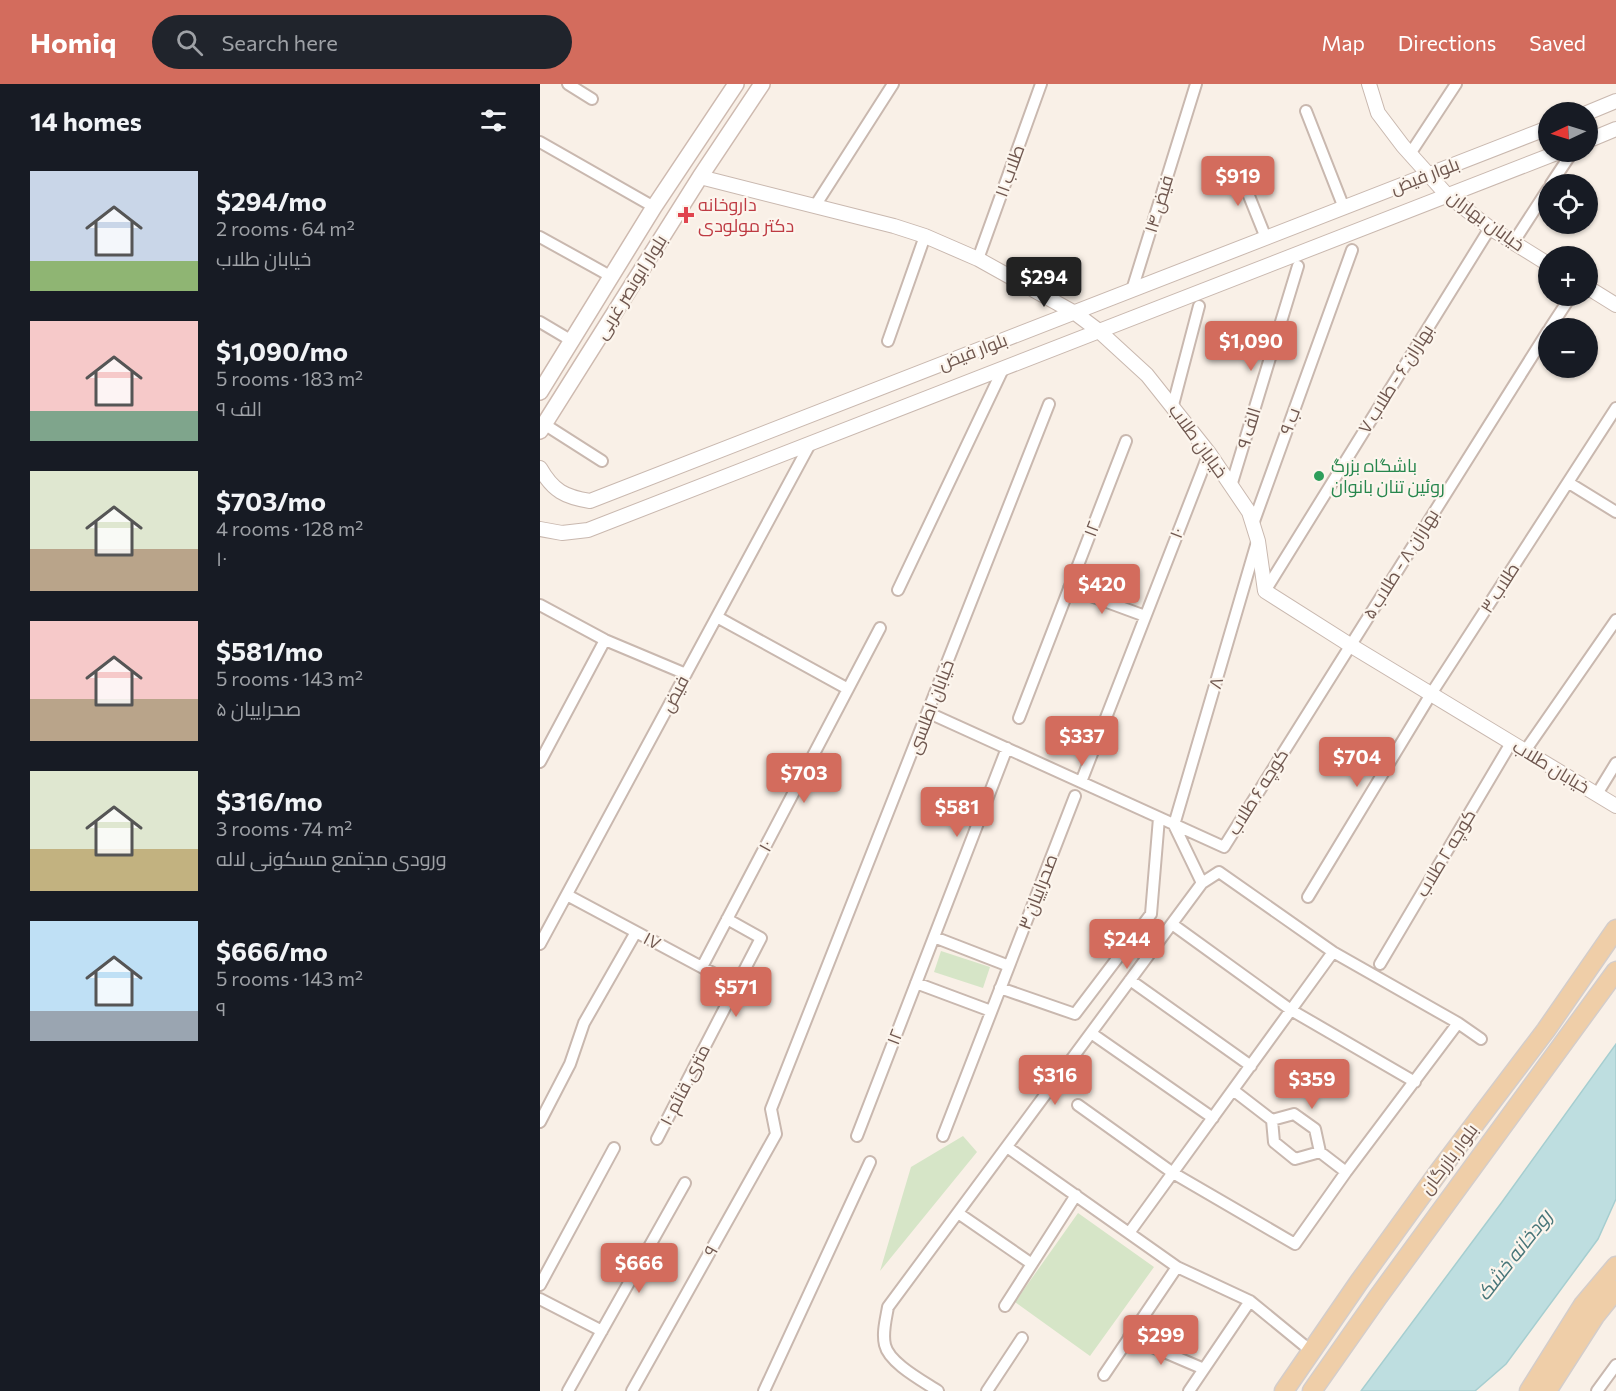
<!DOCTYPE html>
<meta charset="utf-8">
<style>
:root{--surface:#171b24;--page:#20242c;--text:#f1f3f6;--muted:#9ea1a6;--accent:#d36c5d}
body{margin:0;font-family:Commissioner,Cairo,sans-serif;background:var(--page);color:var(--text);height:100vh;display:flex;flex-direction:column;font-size:22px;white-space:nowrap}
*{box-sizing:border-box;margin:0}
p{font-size:20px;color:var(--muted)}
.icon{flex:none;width:33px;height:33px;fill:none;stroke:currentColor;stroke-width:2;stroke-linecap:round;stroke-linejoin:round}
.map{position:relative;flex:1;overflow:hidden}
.drawer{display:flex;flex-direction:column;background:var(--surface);width:540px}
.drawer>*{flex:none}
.needle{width:39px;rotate:266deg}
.buttons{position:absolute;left:998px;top:18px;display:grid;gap:12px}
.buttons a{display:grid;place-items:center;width:60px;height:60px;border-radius:50%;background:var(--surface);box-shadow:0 2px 4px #0004;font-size:30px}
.price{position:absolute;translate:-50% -51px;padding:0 14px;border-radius:6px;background:var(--accent);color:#fff;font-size:20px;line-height:39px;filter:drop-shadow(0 2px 3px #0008)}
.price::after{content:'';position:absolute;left:50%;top:36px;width:18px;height:14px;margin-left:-9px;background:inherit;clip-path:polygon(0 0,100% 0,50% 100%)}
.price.active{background:#222;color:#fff}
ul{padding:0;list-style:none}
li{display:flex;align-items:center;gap:18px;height:150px;padding:0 30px}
li span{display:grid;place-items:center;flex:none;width:168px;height:120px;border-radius:0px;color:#555}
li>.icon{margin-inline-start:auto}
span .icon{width:72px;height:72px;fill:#fffc;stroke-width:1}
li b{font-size:26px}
h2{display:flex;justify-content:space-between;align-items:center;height:72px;padding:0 30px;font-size:26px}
header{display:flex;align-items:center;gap:36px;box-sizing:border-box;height:84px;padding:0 30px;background:var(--accent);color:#fff}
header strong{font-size:28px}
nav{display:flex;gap:33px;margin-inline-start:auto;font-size:21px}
.search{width:420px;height:54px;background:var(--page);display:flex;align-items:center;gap:15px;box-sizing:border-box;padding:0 21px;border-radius:33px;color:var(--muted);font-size:22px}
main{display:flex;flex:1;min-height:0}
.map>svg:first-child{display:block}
.green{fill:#d6e5c7}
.water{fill:#bedee0;stroke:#a6ced0;stroke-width:1.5}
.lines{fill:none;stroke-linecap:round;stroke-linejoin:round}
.minor-casing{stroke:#c9b8af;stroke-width:14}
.tertiary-casing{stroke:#c9b8af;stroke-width:16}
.secondary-casing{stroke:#cebab0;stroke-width:18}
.primary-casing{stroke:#d4cdca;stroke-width:21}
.minor{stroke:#fff;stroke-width:10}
.tertiary{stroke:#fff;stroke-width:14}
.secondary{stroke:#fff;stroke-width:15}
.primary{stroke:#efcea8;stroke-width:18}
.health-dot{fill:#e0444e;stroke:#fcf5ed;stroke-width:2}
.leisure-dot{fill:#2e9e5b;stroke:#fcf5ed;stroke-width:2}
.labels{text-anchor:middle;stroke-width:4.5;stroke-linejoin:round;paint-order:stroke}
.street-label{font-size:18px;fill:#6f574f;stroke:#fcf5ed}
.health-label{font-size:18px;fill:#be3a42;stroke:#fcf5ed;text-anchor:start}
.leisure-label{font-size:18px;fill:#27864d;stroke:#fcf5ed;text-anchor:start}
.water-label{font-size:20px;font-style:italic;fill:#487679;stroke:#fcf5ed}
</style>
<header>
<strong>Homiq</strong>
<div class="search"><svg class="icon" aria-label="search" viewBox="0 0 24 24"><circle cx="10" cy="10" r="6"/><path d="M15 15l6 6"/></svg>Search here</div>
<nav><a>Map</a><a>Directions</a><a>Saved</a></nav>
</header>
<main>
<section class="drawer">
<h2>14 homes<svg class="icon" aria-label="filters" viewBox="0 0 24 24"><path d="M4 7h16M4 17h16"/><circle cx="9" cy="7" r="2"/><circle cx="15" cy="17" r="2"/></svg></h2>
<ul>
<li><span style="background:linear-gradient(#c9d6e8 75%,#8fb573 0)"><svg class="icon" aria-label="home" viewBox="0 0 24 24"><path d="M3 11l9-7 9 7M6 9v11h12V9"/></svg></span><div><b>$294/mo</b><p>2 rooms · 64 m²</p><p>خیابان طلاب</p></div></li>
<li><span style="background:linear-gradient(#f6c9c9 75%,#7fa58c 0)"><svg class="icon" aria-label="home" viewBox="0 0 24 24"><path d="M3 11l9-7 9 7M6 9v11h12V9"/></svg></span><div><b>$1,090/mo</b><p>5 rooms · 183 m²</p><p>۹ الف</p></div></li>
<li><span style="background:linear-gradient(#dfe7d0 65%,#b9a48a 0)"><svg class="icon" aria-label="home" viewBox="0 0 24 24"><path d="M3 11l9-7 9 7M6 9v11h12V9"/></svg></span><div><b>$703/mo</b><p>4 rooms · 128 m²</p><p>۱۰</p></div></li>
<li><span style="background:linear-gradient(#f6c9c9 65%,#b9a48a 0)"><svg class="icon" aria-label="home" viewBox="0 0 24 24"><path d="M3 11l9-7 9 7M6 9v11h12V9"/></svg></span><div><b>$581/mo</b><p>5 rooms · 143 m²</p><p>۵ صحراییان</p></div></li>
<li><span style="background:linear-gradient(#dfe7d0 65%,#c2b280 0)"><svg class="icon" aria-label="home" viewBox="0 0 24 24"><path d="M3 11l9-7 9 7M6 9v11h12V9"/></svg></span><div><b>$316/mo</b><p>3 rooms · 74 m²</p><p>ورودی مجتمع مسکونی لاله</p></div></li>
<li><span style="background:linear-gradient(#bfe0f5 75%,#9aa5b1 0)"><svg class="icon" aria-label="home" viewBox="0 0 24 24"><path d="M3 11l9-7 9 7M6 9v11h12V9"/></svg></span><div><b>$666/mo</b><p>5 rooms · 143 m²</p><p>۹</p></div></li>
</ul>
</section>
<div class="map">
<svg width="1076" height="1307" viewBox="0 0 1076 1307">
<rect width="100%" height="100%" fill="#f9f0e7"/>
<!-- green -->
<path class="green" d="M401 867 450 883 443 904 394 888Z
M423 1052 437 1068 340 1187 371 1083Z
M538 1129 614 1183 550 1272 475 1218Z"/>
<!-- water -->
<path class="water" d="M1076 960V1115L1058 1155 966 1280 935 1307H821L962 1118Z"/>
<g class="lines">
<defs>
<path id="minor" d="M28 0 52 15
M766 27 804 124
M0 58 114 123
M870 70 916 0
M697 82 726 154
M1011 100 1029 73
M275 122 353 0
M0 153 72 193
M973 159 1008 105
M438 175 501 0
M592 206 656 0
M0 238 32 257
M1010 244 1031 212
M348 257 385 152
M633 321 659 222
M4 340 62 377
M1029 399 1076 428
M691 402 758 182
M713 440 812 166
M529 504 605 532
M358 506 463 285
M725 507 950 144
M0 521 65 556 146 590
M177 533 308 605
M389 629 684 763 1008 247
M479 634 586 357
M985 667 1076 536
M0 678 65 556
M541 698 669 369
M1057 710 1076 679
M662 799 679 788 793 868 918 939 941 955
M27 811 197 902
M768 813 891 610 1076 324
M632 840 751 926 875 998
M394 853 469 882
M0 860 270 360
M840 880 971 659
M162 883 340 544
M590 896 711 982
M376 899 451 927
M460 904 535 930 611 830 619 734
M551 949 673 1034
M693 1006 732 1036 734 1058 755 1075 780 1068
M538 1021 633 1089 755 1160 806 1088 918 939
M732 1036 754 1030 775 1045 780 1068 806 1088
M0 1038 30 980 44 939 96 848
M317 1052 467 664
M403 1052 535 712
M117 1055 221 854 187 835
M467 1063 637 1183 710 1217 771 1267
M418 1129 492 1180
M589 1149 793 868
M0 1201 74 1064
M0 1215 62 1247
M465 1222 536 1111
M589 1253 664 1285
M564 1291 637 1183
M28 1307 145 1099
M92 1307 236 1050 231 1025 509 320
M224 1307 330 1078
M398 1307C383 1297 349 1279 345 1261 342 1249 346 1235 348 1223L662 799 634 741 717 458
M447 1307 482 1254
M649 1307 710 1217
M1057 1307 1076 1281"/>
<path id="tertiary" d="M829 0 838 29 863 62 907 111 950 144 1008 180
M1047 29 1076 17
M1047 57 1076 45
M160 93 354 142 385 152 438 175 535 229 559 247 607 291 669 369 709 428 718 457 725 507 810 561 1076 722
M1047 203 1076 221
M0 384C13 407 25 413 50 417L1008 44
M0 445 22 449 48 446 1019 68"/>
<path id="secondary" d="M0 308 114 123 196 0
M0 347 160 93 222 0"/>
<path id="primary" d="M744 1307 819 1198 900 1086 1006 946 1076 845
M772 1307 838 1213 1076 887
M989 1307 1043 1221 1076 1182
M1007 1307 1055 1232 1076 1206"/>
</defs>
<!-- minor casing -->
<use href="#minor" class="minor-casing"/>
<!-- tertiary casing -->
<use href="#tertiary" class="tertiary-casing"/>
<!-- secondary casing -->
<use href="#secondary" class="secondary-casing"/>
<!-- primary casing -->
<use href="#primary" class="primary-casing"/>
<!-- minor -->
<use href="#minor" class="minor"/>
<!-- tertiary -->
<use href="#tertiary" class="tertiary"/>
<!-- secondary -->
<use href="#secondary" class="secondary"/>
<!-- primary -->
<use href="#primary" class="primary"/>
</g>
<!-- markers -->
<path class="health-dot" d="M143 122h6v6h6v6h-6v6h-6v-6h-6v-6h6z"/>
<circle class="leisure-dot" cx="779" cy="392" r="6"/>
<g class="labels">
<!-- street labels -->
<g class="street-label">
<text transform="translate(470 87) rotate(-70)" y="6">طلاب ۱۱</text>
<text transform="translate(885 92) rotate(-21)" y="6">بلوار فیض</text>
<text transform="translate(619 120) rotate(-73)" y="6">فیض ۱۴</text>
<text transform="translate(946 137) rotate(36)" y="6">خیابان بهاران</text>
<text transform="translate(91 203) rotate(-58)" y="6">بلوار ابونصر غربی</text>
<text transform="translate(433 268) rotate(-21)" y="6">بلوار فیض</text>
<text transform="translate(856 295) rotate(-58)" y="6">بهاران ۶ - طلاب ۷</text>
<text transform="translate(750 337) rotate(-70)" y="6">۹ ب</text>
<text transform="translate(709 344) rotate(-73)" y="6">۹ الف</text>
<text transform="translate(658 357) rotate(54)" y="6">خیابان طلاب</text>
<text transform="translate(552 445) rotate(-69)" y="6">۱۲</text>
<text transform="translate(637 449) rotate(-69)" y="6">۱۰</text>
<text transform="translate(861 480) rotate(-58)" y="6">بهاران ۸ - طلاب ۵</text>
<text transform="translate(960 504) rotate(-57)" y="6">طلاب ۳</text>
<text transform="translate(676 599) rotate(-74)" y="6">۸</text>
<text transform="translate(135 610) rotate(-62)" y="6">فیض</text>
<text transform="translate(391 623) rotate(-69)" y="6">خيابان اطلسى</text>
<text transform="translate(1011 683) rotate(31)" y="6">خیابان طلاب</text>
<text transform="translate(718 708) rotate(-58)" y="6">کوچه ۶ طلاب</text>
<text transform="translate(226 762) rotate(-62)" y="6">۱۰</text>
<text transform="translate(906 769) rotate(-59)" y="6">کوچه ۲ طلاب</text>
<text transform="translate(498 808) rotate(-69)" y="6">صحراییان ۳</text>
<text transform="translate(112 857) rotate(28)" y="6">۱۷</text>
<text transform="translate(355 953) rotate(-69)" y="6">۱۲</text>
<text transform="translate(145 1001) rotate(-63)" y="6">۱۰ متری قائم</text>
<text transform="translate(909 1075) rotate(-53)" y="6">بلوار بازرگان</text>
<text transform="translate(171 1167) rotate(-61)" y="6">۹</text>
</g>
<!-- health labels -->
<g class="health-label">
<text x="158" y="127">داروخانه<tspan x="158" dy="21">دکتر مولودی</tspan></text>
</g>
<!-- leisure labels -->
<g class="leisure-label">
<text x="791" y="388">باشگاه بزرگ<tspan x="791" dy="21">روئین تنان بانوان</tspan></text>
</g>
<!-- water labels -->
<g class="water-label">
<text transform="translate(974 1171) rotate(-52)" y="7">رودخانه خشک</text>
</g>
</g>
</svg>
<div class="buttons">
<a><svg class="needle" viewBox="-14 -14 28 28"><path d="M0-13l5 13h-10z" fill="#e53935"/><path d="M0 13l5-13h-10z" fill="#9ea1a6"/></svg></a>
<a><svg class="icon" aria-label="locate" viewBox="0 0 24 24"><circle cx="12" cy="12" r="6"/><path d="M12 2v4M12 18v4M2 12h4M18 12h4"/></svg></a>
<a>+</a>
<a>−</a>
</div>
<b class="price" style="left:698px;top:123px">$919</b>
<b class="price active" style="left:504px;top:224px">$294</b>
<b class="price" style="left:711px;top:288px">$1,090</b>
<b class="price" style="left:562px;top:531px">$420</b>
<b class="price" style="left:542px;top:683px">$337</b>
<b class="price" style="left:817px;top:704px">$704</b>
<b class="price" style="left:264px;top:720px">$703</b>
<b class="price" style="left:417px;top:754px">$581</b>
<b class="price" style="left:587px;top:886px">$244</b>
<b class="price" style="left:196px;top:934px">$571</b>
<b class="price" style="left:515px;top:1022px">$316</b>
<b class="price" style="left:772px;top:1026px">$359</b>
<b class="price" style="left:99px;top:1210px">$666</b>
<b class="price" style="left:621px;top:1282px">$299</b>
</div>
</main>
